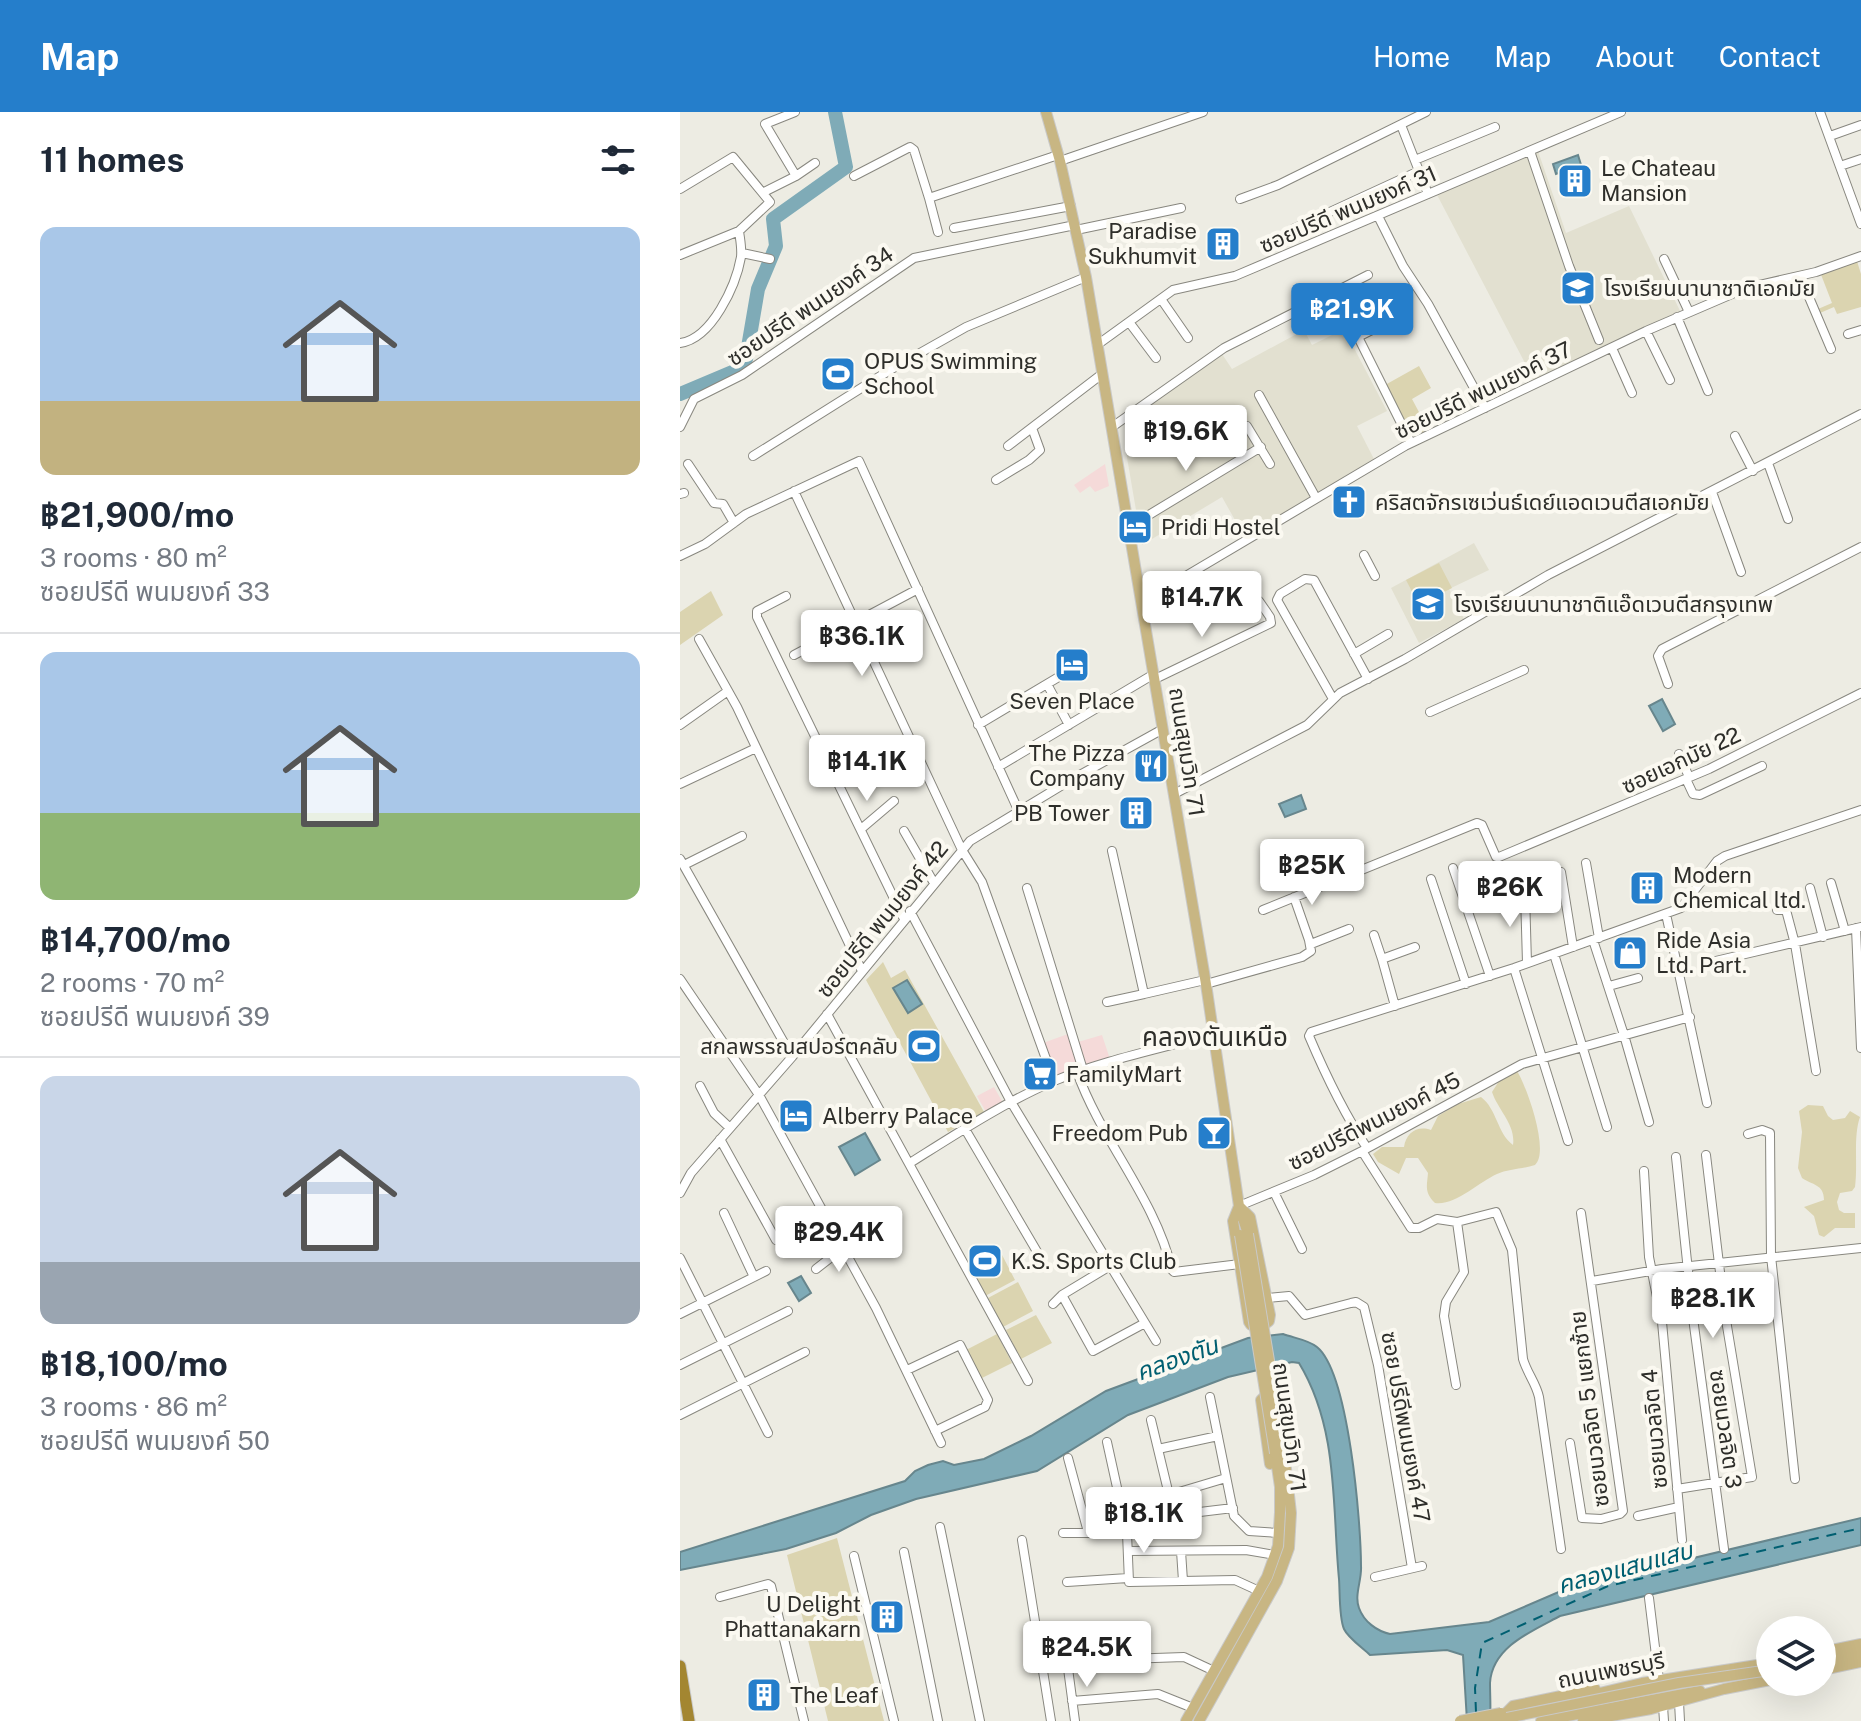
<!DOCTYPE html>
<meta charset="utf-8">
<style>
:root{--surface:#fff;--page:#f6f6f7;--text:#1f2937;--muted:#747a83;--line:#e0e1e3;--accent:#257ecb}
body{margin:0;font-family:"Public Sans","Noto Sans Thai",sans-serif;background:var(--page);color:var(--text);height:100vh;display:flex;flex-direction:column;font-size:30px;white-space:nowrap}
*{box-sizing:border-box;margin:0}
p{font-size:26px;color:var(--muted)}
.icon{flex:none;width:44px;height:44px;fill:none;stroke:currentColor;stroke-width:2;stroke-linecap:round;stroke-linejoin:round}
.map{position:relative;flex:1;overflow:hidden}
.side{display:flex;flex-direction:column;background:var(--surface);width:680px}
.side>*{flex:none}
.buttons{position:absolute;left:1076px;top:1504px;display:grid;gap:16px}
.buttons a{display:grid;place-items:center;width:80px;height:80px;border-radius:50%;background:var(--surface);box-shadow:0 8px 32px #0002;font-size:40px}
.price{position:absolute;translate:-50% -68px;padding:0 18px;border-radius:8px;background:#fff;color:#222;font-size:26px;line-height:52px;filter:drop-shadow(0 2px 4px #0008)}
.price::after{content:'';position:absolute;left:50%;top:48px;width:24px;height:18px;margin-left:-12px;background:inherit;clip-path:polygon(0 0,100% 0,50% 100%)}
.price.current{background:var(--accent);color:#fff}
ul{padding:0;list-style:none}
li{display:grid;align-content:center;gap:16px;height:424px;padding:0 40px}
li+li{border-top:2px solid var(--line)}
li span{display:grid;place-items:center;height:248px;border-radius:16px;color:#555}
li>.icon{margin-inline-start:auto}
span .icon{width:144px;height:144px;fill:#fffc;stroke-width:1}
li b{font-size:34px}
h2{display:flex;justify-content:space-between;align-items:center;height:96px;padding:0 40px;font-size:34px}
header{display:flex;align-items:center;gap:48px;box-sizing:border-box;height:112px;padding:0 40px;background:var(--accent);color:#fff}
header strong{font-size:38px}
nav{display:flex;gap:44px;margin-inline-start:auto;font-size:28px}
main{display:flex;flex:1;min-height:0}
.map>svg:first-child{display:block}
.commercial{fill:#f5dad9}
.built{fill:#e2e0d0}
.green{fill:#dbd4b0}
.water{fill:#7fabb7;stroke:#67868d;stroke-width:2}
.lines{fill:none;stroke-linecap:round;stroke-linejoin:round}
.river{stroke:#7fabb7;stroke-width:14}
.ferry{stroke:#005f71;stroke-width:2;stroke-dasharray:10 8;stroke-linecap:butt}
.minor-casing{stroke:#88877f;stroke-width:10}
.major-casing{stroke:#c9c9c8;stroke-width:12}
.highway-casing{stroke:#c9c9c8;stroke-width:13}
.minor{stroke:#fff;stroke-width:8}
.major{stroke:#c8b683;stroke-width:10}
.highway{stroke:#a38631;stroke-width:11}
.major-bridge-casing{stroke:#c9c9c8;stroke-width:12;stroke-linecap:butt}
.major-bridge{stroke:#c8b683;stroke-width:10}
.labels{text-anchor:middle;stroke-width:8;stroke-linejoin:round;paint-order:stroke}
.poi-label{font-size:22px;fill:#2e2e2a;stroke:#fbf9f1;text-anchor:start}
.street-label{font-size:22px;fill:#2e2e2a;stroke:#fbf9f1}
.water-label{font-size:24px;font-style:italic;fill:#005f71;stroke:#fbf9f1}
.quarter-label{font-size:26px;fill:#2e2e2a;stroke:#fbf9f1}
</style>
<header>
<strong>Map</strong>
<nav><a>Home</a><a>Map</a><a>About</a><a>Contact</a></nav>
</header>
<main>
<section class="side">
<h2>11 homes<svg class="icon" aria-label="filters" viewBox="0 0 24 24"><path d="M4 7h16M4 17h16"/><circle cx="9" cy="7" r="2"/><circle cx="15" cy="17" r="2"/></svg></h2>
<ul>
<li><span style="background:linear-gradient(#a9c7e8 70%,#c2b280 0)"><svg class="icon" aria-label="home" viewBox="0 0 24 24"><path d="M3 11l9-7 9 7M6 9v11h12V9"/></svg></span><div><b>฿21,900/mo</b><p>3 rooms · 80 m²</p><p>ซอยปรีดี พนมยงค์ 33</p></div></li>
<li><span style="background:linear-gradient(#a9c7e8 65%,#8fb573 0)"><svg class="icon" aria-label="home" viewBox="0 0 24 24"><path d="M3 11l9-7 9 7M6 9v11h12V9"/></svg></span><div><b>฿14,700/mo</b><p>2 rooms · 70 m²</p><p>ซอยปรีดี พนมยงค์ 39</p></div></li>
<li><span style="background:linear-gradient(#c9d6e8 75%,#9aa5b1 0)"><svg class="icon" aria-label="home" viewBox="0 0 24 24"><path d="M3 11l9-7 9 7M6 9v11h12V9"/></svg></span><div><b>฿18,100/mo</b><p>3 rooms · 86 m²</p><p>ซอยปรีดี พนมยงค์ 50</p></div></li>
</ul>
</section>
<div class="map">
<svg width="1181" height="1609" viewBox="0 0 1181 1609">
<rect width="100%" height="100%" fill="#edece3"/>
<!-- commercial -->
<path class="commercial" d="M425 352 429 374 415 380 410 374 400 381 394 373Z
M388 922 400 956 376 964 363 931Z
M422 923 430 947 406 954 398 930Z
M314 975 323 991 306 1000 297 984Z"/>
<!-- built -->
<path class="built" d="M857 36 886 121 949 94 1002 203 856 272 755 79Z
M664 217 707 299 677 314 694 347 564 424 542 385 462 433 445 334 459 324 453 303 542 242 552 257 624 218 632 233Z
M794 431 809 458 769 477 784 507 739 531 711 476Z"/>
<!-- green -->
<path class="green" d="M1176 146 1181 162V195L1157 202 1154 195 1140 201 1138 197 1152 191 1140 160Z
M739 254 751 276 732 287 748 317 734 325 705 273Z
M759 451 772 476 739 493 726 468Z
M31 479 43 503 0 533V500Z
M203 850 211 866 225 858 304 1000 268 1020 186 868Z
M837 959C847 975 870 1040 855 1053 843 1057 828 1057 817 1062 799 1070 775 1094 755 1091 744 1080 747 1074 748 1061L738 1046H726L719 1062 698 1050 693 1042 702 1035H724C726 1021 737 1013 751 1018L758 1004 778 992 801 985C817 997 817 1021 833 1033 836 1013 818 998 812 980L821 966Z
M1128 993 1143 994 1148 1004 1153 1008 1165 1006 1170 999 1180 1005C1173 1025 1178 1052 1175 1075L1172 1079 1160 1081 1157 1090 1159 1098 1164 1101H1175V1116H1155L1144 1125 1139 1123 1134 1104 1124 1095 1144 1088C1144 1072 1132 1073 1122 1066L1118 1056 1122 1020 1119 999Z
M320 1139 335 1168 305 1184 290 1155Z
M338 1170 353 1199 323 1215 308 1186Z
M356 1203 372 1231 341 1247 326 1218Z
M317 1222 332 1251 302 1266 286 1238Z
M157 1426 204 1609H148L107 1443Z"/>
<!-- water -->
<path class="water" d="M898 43 901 53 876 62 873 52Z
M982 587 995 612 983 619 969 594Z
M621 683 626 697 605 705 599 692Z
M227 868 242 892 228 901 213 876Z
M185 1021 200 1048 175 1063 159 1035Z
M121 1164 131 1181 119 1189 108 1171Z
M603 1222C614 1226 629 1228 637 1235 669 1261 681 1412 681 1454 682 1468 674 1483 679 1496 684 1510 697 1519 710 1522L809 1510 888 1476 1181 1406V1433L880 1504C852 1519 812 1535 810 1571 810 1584 811 1596 810 1609H787L783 1543 767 1538 690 1543C683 1536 668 1526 664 1517 659 1506 660 1480 659 1467 652 1394 659 1317 619 1251L612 1250 548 1265 448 1303 357 1359 236 1387 191 1403 156 1421 106 1437 0 1458V1440L225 1369 235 1359 248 1353 263 1349 274 1353 304 1347 351 1324 426 1279 568 1226Z"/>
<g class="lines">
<!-- river -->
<path class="river" d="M0 282 62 256 66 247 78 177 96 134 93 107 166 55 155 0"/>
<!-- ferry -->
<path class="ferry" d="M796 1600 795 1576 802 1531 928 1474 1181 1416"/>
<defs>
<path id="minor" d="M1140 0 1181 112
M721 13 748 82
M1150 24 1181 13
M850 39 889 154 919 228
M735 48 815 15
M380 49 523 0
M1160 54 1181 47
M116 64 135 51
M174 64 230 35 234 38 249 86 378 43
M0 77 53 45 90 90 59 119C60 127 62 136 61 145 56 173 32 227 0 231
M84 80 116 64 85 12 115 0
M249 86 258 120
M560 87 598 73 746 0
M698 104 723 154 748 192 805 296
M274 116 391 94
M613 117 739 59
M396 118 501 96
M62 141 90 147
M0 143 59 119
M984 147 1009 200
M1120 164 1151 237
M481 187 508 226
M997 205 1028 279
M669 206 678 225 694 217
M449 210 476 246
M966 219 990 268
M1168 222 1181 218
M678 225 731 331
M417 233 493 178 555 164 941 0
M932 236 952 281
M579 283 636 386
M567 314 590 352
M0 315 14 287 62 263 234 146 395 113
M432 315 544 236 688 163
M1055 324 1073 359
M328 334 422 262
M73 344 210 258 286 215 406 165
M1088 351 1108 407
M8 352 34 391 43 392 54 411
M316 368 349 348 360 338 352 316
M114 379 282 738 302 770 374 969
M1032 380 1061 460
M0 382 4 381
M449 415 581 335
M684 443 695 464
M0 444 25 432 66 402 179 349 339 700
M106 484 77 499V505L224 807
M462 490 725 334 966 219 1066 176 1136 160 1181 144
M19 527 57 595 182 859
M674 542 708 522
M114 543 238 477
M475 567 591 511 590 505 579 489
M367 572 389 613
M988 572 978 544 982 537 1181 435
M653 587 597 488 600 482 625 467 634 468 688 567
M750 600 844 558
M0 613 48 579
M298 613 382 563
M999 642 1009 665
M318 655 474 562
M199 667 238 647
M1006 667 1013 682 1020 683 1082 654
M0 672 76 636
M494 682 627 613 660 581 725 547 868 463 1181 302
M181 717 214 689
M224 719 254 771
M432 739 464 882 525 868
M0 747 112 945
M906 751 919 826
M4 753 62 724
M773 756 810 864
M881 760 893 835
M751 767 786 872
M1151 771 1165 819
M347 776 403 958
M1130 776 1143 825
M845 782 847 851
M583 798 797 711 802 713 816 745H819L1029 657 1181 581
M1097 798H1106L1115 832 1136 959
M230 799 331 990 476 1229
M986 802 1027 991
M1176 816 1181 936
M694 823 702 847
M913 828 944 923 969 1010
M631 832 669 817
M874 842 927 1015
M1027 851 1181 815
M834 856 888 1029
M0 867 79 983 196 1196 261 1331
M526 872 622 845 631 839 629 828 614 785
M929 874 958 866
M427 890 464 882
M715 894 702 847 735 835
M147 902 348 1269
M397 960C422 1030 475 1086 492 1158L494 1160 560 1152
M20 974 34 1001 50 1016
M285 1017 359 1143
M1068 1022 1082 1018 1090 1021 1091 1144 1115 1367
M40 1027 96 1128
M687 1036C663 1000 646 964 629 924L631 920 834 856 1001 796 1037 749 1045 744 1181 698
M682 1039 731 1116H739L757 1107 777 1110 816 1100 832 1138 843 1247C847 1261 856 1271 859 1285L881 1437
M996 1045 1013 1206 1044 1437
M230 1051C276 1022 323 991 374 969 424 948 480 937 533 922
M964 1059 969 1145 982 1210 1002 1428
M594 1080 622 1137
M0 1081 11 1061 112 945 290 729 389 669 483 617
M559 1094 634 1063 682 1039 842 952 1010 905
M44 1101 74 1165
M121 1123 147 1106
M0 1146 88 1321
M136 1157 163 1136
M912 1169 982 1157 1181 1136
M382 1183 413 1239 465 1211
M587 1186 609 1184 625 1203 671 1191 676 1190 684 1195 698 1253 732 1456
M373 1192 382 1183 430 1154
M0 1202 86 1159
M0 1253 108 1199
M227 1258 280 1233 308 1288 305 1295 255 1319
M776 1273 764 1204 766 1190 784 1160 777 1110
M530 1285 554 1404 569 1419 599 1421
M0 1303 125 1240
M471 1308 489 1383 546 1366
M427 1330 447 1421 449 1470 555 1468 579 1479
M890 1331 902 1406 921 1407 940 1402 943 1399 901 1101
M478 1337 538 1324
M388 1346 408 1420
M997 1377 1072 1365 1045 1202 1026 1043
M489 1383 492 1401 495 1403 553 1396
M958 1404 999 1395
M260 1415 300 1609
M383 1421H447
M342 1428 371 1609
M448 1439 566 1438 595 1443
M501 1439 503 1469
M224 1440 258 1609
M174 1444 214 1609
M695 1465 742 1454
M387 1470 448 1466
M40 1485 88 1472 91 1474 124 1609
M969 1486 979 1568
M387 1549 395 1609
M361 1553 387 1549 504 1545 534 1559
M392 1589 478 1582 513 1596
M999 1590 1000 1609
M983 1594 984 1609"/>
<path id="major" d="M366 0 380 49 406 165 526 872 559 1094 568 1122
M559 1094 570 1105 590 1203 589 1209 584 1213H571L569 1210 553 1109Z
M590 1352 581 1288 588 1281H600L603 1286 611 1345
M1142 1540 1181 1532
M1142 1548 1181 1540
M1142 1558 1181 1550
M911 1583 962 1571 1090 1551
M506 1609 587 1465 598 1434 600 1400V1375L595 1341
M519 1609 597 1469 609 1436 611 1401 604 1339
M825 1609 826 1601 833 1594 915 1577
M861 1609 1020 1579
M903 1609 971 1597 1044 1577 1090 1568"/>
<path id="highway" d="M0 1554 9 1609"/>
</defs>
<!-- minor casing -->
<use href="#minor" class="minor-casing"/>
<!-- major casing -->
<use href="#major" class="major-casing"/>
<!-- highway casing -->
<use href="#highway" class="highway-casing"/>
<!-- minor -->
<use href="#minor" class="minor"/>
<!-- major -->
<use href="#major" class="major"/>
<!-- highway -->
<use href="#highway" class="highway"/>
<defs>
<path id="major-bridge" d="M568 1122 604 1339
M560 1123 595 1341
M780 1609 821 1601
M812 1609 999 1571 1090 1558"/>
</defs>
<!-- major-bridge casing -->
<use href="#major-bridge" class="major-bridge-casing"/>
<!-- major-bridge -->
<use href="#major-bridge" class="major-bridge"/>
</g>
<!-- icons -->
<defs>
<symbol id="building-square" viewBox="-11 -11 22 22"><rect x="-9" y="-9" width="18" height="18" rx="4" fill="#257ecb" stroke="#fbf9f1"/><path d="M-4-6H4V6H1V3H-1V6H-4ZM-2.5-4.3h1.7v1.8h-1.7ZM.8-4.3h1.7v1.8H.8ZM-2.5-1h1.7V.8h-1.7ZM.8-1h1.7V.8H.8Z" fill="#fff"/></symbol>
<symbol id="school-square" viewBox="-11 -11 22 22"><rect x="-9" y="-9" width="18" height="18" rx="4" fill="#257ecb" stroke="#fbf9f1"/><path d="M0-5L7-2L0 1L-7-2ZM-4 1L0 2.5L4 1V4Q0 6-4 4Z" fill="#fff"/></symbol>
<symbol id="stadium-square" viewBox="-11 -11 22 22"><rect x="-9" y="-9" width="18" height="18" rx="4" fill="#257ecb" stroke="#fbf9f1"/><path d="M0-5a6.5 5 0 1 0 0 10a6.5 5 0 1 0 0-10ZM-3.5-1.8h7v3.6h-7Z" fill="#fff"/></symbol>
<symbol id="church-square" viewBox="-11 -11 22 22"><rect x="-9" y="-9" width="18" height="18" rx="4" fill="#257ecb" stroke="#fbf9f1"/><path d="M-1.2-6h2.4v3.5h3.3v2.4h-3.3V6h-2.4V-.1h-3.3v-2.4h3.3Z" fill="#fff"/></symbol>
<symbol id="hotel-square" viewBox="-11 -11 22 22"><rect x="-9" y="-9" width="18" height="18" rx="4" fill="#257ecb" stroke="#fbf9f1"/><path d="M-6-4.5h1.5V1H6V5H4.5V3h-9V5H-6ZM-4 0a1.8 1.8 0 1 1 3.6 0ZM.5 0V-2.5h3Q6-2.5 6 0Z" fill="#fff"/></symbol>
<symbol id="restaurant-square" viewBox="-11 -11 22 22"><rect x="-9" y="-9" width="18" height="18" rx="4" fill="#257ecb" stroke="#fbf9f1"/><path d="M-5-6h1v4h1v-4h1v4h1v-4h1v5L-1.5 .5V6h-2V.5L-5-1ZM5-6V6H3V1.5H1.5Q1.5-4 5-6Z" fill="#fff"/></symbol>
<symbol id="shop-square" viewBox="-11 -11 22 22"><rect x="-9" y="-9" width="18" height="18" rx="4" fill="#257ecb" stroke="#fbf9f1"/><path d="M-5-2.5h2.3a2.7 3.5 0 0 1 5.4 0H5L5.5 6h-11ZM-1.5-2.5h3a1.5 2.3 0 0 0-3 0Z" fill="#fff"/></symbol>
<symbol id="supermarket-square" viewBox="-11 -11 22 22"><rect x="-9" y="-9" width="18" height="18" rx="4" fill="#257ecb" stroke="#fbf9f1"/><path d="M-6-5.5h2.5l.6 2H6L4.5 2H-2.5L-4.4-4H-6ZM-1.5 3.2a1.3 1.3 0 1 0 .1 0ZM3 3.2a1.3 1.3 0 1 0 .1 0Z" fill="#fff"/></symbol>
<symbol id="bar-square" viewBox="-11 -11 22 22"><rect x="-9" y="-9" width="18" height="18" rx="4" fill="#257ecb" stroke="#fbf9f1"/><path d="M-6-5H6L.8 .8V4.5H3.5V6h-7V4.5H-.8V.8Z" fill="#fff"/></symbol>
</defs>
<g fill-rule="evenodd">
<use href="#building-square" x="875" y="49" width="40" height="40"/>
<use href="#building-square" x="523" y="112" width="40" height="40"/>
<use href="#school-square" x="878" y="156" width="40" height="40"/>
<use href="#stadium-square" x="138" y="242" width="40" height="40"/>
<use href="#church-square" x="649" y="370" width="40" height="40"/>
<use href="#hotel-square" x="435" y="395" width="40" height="40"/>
<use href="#school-square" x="728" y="472" width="40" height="40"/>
<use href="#hotel-square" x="372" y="533" width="40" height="40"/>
<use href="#restaurant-square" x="451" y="634" width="40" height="40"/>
<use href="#building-square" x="436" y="681" width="40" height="40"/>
<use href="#building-square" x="947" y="756" width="40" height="40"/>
<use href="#shop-square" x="930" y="821" width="40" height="40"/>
<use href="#stadium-square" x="224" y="914" width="40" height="40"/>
<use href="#supermarket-square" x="340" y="942" width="40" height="40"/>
<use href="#hotel-square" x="96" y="984" width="40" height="40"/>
<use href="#bar-square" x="514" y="1001" width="40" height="40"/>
<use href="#stadium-square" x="285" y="1129" width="40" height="40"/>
<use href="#building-square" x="187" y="1485" width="40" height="40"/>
<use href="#building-square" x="64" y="1563" width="40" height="40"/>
</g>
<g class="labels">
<!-- poi labels -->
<g class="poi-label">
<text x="921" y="64">Le Chateau<tspan x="921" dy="25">Mansion</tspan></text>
<text x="517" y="127" text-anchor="end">Paradise<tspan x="517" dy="25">Sukhumvit</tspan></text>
<text x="924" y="184">โรงเรียนนานาชาติเอกมัย</text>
<text x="184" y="257">OPUS Swimming<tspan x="184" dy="25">School</tspan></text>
<text x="695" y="398">คริสตจักรเซเว่นธ์เดย์แอดเวนตีสเอกมัย</text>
<text x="481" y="423">Pridi Hostel</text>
<text x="774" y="500">โรงเรียนนานาชาติแอ๊ดเวนตีสกรุงเทพ</text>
<text x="392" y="597" text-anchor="middle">Seven Place</text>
<text x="445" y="649" text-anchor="end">The Pizza<tspan x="445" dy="25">Company</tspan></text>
<text x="430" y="709" text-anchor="end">PB Tower</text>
<text x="993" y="771">Modern<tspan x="993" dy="25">Chemical ltd.</tspan></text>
<text x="976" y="836">Ride Asia<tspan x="976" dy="25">Ltd. Part.</tspan></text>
<text x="218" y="942" text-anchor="end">สกลพรรณสปอร์ตคลับ</text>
<text x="386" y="970">FamilyMart</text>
<text x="142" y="1012">Alberry Palace</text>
<text x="508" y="1029" text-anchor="end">Freedom Pub</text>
<text x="331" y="1157">K.S. Sports Club</text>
<text x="181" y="1500" text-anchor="end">U Delight<tspan x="181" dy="25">Phattanakarn</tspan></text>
<text x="110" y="1591">The Leaf</text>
</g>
<!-- street labels -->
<g class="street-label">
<text transform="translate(668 97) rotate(-23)" y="8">ซอยปรีดี พนมยงค์ 31</text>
<text transform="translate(130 194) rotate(-34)" y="8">ซอยปรีดี พนมยงค์ 34</text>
<text transform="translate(803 278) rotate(-26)" y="8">ซอยปรีดี พนมยงค์ 37</text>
<text transform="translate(507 640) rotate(81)" y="8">ถนนสุขุมวิท 71</text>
<text transform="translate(1001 648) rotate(-25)" y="8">ซอยเอกมัย 22</text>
<text transform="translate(202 807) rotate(-51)" y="8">ซอยปรีดี พนมยงค์ 42</text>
<text transform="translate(694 1009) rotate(-27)" y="8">ซอยปรีดีพนมยงค์ 45</text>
<text transform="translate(909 1297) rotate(-97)" y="8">ซอยนวลจิต 5 แยกซ้าย</text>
<text transform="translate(610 1315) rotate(82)" y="8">ถนนสุขุมวิท 71</text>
<text transform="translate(726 1315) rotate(80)" y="8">ซอย ปรีดีพนมยงค์ 47</text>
<text transform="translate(974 1317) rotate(-95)" y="8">ซอยนวลจิต 4</text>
<text transform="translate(1046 1317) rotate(82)" y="8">ซอยนวลจิต 3</text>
<text transform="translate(931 1558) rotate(-11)" y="8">ถนนเพชรบุรี</text>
</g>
<!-- water labels -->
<g class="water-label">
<text transform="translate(497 1247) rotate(-20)" y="8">คลองตัน</text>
<text transform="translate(945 1456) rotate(-15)" y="8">คลองแสนแสบ</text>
</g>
<!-- quarter labels -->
<g class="quarter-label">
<text x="535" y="934">คลองตันเหนือ</text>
</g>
</g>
</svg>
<div class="buttons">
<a><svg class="icon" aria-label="layers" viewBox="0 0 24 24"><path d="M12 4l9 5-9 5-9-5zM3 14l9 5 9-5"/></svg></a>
</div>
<b class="price current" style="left:672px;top:239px">฿21.9K</b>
<b class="price" style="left:506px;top:361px">฿19.6K</b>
<b class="price" style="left:522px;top:527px">฿14.7K</b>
<b class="price" style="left:182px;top:566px">฿36.1K</b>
<b class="price" style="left:187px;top:691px">฿14.1K</b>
<b class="price" style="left:632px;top:795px">฿25K</b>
<b class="price" style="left:830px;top:817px">฿26K</b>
<b class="price" style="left:159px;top:1162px">฿29.4K</b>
<b class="price" style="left:1033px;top:1228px">฿28.1K</b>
<b class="price" style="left:464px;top:1443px">฿18.1K</b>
<b class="price" style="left:407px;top:1577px">฿24.5K</b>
</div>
</main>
